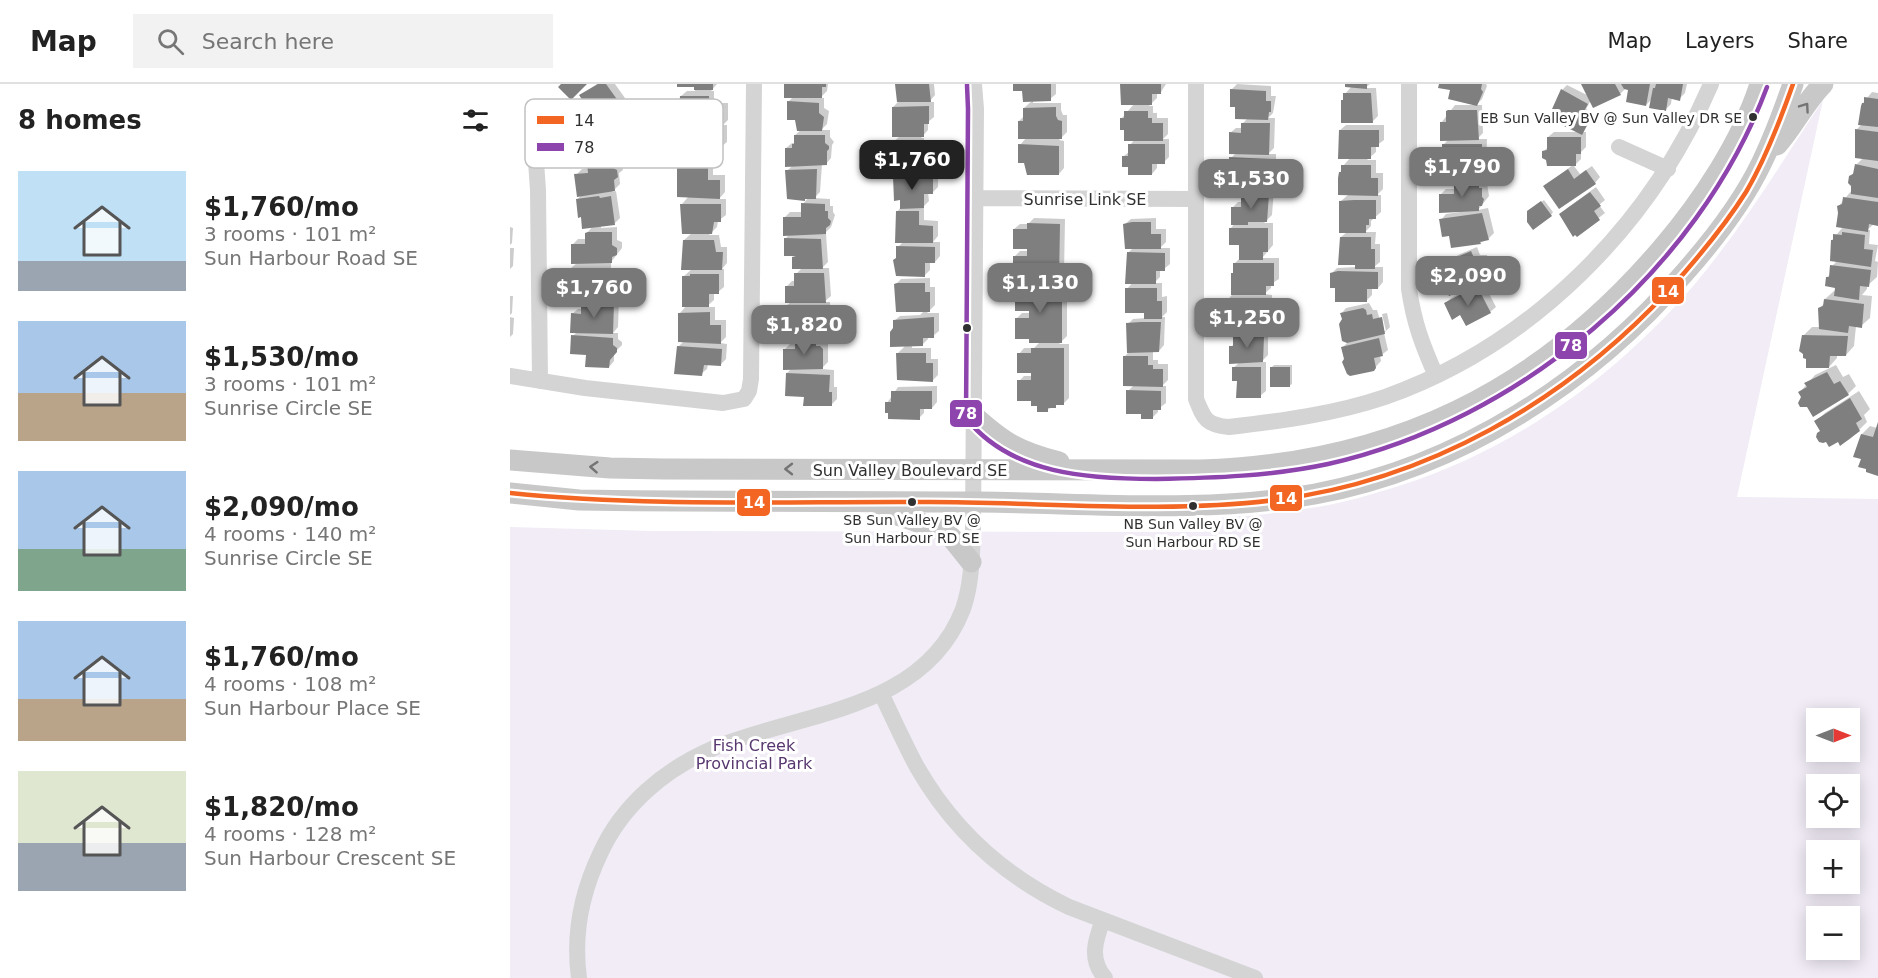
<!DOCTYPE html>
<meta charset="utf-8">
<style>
:root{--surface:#fff;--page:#f2f2f2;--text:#222;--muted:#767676;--line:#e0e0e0;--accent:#787878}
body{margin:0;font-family:"DejaVu Sans",sans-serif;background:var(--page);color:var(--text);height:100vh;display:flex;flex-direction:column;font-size:22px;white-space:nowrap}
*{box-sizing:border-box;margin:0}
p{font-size:20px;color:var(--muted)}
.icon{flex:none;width:33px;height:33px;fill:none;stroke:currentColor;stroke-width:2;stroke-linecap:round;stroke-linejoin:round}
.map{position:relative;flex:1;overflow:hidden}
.drawer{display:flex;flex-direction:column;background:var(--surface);width:510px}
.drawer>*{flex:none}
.needle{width:39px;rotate:90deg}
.buttons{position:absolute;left:1296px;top:624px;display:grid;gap:12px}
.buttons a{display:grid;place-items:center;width:54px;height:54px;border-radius:0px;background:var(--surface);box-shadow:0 3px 15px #0003;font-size:30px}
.price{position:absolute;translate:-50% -51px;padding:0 14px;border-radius:12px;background:var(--accent);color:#fff;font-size:20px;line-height:39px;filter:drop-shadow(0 2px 3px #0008)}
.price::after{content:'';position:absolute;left:50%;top:36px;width:18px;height:14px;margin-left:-9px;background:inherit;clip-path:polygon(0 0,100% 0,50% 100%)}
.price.active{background:#222;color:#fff}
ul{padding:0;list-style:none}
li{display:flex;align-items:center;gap:18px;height:150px;padding:0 18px}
li span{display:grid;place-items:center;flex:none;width:168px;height:120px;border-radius:0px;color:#555}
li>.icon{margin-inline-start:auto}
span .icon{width:72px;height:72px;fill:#fffc;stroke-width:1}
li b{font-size:26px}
h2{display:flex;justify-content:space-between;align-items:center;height:72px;padding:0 18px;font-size:26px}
header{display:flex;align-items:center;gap:36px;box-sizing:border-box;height:84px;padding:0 30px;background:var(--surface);border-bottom:2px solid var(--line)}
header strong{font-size:28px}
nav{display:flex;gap:33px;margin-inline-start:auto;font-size:21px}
.search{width:420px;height:54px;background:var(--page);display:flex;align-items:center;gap:15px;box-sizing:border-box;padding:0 21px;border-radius:0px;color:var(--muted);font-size:22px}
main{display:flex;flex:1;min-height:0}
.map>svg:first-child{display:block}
.green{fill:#f1ecf6;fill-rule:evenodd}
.shadow{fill:#0003}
.building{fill:#7f7f7f}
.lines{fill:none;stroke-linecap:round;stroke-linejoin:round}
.minor{stroke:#d4d4d4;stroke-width:16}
.major{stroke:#c8c8c8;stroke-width:21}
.bus-1-casing{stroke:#fff;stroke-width:9}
.bus-2-casing{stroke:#fff;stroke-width:9}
.bus-1{stroke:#f26522;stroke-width:4.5}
.bus-2{stroke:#8e44ad;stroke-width:4.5}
.oneway{stroke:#747474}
.bus-dot{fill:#303030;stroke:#fff;stroke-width:2}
.labels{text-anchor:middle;stroke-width:6;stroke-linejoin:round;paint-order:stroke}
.bus-label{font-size:14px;fill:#303030;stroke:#fff}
.street-label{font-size:16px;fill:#303030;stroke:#fff}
.park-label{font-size:16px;fill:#583870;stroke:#fff}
.key{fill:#fff;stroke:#c1c1c1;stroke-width:1.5}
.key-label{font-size:16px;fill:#303030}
.line-badge{stroke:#fff;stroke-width:2}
.badge-label{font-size:16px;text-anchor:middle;font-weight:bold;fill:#fff}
</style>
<header>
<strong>Map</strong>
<div class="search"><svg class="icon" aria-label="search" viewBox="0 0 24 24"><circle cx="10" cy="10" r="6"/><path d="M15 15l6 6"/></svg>Search here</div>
<nav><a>Map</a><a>Layers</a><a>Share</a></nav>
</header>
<main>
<section class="drawer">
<h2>8 homes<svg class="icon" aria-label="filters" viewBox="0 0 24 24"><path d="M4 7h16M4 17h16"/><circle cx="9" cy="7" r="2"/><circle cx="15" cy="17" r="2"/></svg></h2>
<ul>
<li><span style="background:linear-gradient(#bfe0f5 75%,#9aa5b1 0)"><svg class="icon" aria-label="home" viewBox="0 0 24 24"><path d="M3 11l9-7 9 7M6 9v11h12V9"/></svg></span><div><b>$1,760/mo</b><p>3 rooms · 101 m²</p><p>Sun Harbour Road SE</p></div></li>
<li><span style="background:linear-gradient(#a9c7e8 60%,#b9a48a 0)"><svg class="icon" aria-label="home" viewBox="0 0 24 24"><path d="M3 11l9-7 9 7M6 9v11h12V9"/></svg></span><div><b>$1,530/mo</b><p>3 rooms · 101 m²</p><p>Sunrise Circle SE</p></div></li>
<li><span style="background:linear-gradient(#a9c7e8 65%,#7fa58c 0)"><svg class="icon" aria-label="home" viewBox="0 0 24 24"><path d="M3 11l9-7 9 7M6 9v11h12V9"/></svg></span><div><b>$2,090/mo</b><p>4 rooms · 140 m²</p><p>Sunrise Circle SE</p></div></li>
<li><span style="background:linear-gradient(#a9c7e8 65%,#b9a48a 0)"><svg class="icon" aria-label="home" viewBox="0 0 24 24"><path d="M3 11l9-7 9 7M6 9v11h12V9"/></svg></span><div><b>$1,760/mo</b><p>4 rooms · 108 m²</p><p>Sun Harbour Place SE</p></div></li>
<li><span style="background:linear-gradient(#dfe7d0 60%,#9aa5b1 0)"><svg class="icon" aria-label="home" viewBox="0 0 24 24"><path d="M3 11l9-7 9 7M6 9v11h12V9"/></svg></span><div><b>$1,820/mo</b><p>4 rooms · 128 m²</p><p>Sun Harbour Crescent SE</p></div></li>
</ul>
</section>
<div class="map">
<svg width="1368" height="894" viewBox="0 0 1368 894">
<rect width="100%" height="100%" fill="#fff"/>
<!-- green -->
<path class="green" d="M1313 16 1227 413 1368 415V894H0V443L142 447 682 448C691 443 701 436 710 434 719 432 729 432 737 432 758 430 780 427 800 424 832 420 862 410 892 401 1006 364 1106 292 1184 201 1232 144 1272 78 1313 16ZM1306 634H1340V668H1306ZM1306 700H1340V734H1306ZM1306 766H1340V800H1306ZM1306 832H1340V866H1306Z"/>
<!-- shadow -->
<path class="shadow" d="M87 0H105L115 14 104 23 107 27 100 35 107 32 117 55 106 65 66 61 75 54 74 47 80 42 96 36 92 30 68 21 74 16 71 11Z
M168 0H207L201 7H204V19H218V36L213 41H217V58L211 63H206V71L198 78H203V91H215V108L209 115H216V131L208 137 207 143 199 151H209L211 163H217V179L212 185H214V203L208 208H204V216L196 223H205V236H216V253L210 259 217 260 216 275 210 281 198 280 197 285 191 290 168 263 174 257 170 229 177 221 174 192 182 185 174 156 183 148 172 120 179 112 168 84 176 76 172 47 179 40 171 12 177 7H185V2Z
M276 0H318L317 7 310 14H314V24L319 27 317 40 311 46H320V53L324 58 322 61 321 74 316 80H312L310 108 304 114 320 115V122H323V128L325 131 321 143 314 150H316L318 178 312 184H319L321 212 314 218H320V246L315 251H311V257L318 259V278L311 285 324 286V303H327V315L321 321 295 312 277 289 282 284 275 265 280 260H287V257L292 251 276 222 281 218 277 202 282 197H286V190L292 184 284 174 287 171 276 154 280 150 275 133 280 128H293V120L298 114 277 87 283 81 276 64 282 59H285V51L291 46 278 18 284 12Z
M387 0H424L425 11 419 18H424V33L418 38V46L411 54H414V65H429V82L425 87H428V103L423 108H418L419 117 414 122V136L428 137V152L423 158H430V172L425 178H420V186L415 191 388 174V163L393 158 387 128 391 123V115L385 93 391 87 382 59 390 52 383 23 388 18Z
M505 0H546V10L540 15 523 16V19H551V26L553 31H557V48L549 56 554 57V84L549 90 510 61 516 54 509 37 514 32V24L523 16 513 5Z
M612 0H656L651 8H647V14L639 22H643V29H647V34H658V50L653 55H659V73L654 78H647V84L642 90 619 82 614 72 620 67V61L625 55 615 44 611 35 624 20Z
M727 0 761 2V12H766L763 29 758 34H765L764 64 758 70H766V78H770V97L762 105H764L762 131 754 139H763V161L752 174H769V195L761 200V204L754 210 762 211 763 238 758 243H751V247H758V271L751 278H756V307L750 312 728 296 723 284 730 278 721 263 725 259V250L731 243 719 214 722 211 725 179 731 173V160L721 144 725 139 722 124 728 118H733V110L737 106V91L721 74 726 69 720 49 726 44H732V40L738 34 727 21 721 6Z
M836 0H860L855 4H866L868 32 862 38 833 16 835 10 842 2Z
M930 0H976L977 2 972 15 966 21H972L973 49 967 55H977L976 83 968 91H974V99H977L979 112 968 126 978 124 984 149 978 155 970 159 940 151 931 136 936 130 950 128 931 110 936 105H946V97L954 89 942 76 933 61 939 55 931 39 945 21H963L942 4Z
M1073 0H1177L1175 9 1169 15 1162 13 1161 20 1155 26 1143 14 1136 21 1120 4H1116L1110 10 1081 16 1076 25 1084 30 1072 48H1076V63L1071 68V75L1064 82 1070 90 1082 82 1090 93 1085 99 1035 102 1064 80 1033 68 1038 63V53L1044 48H1070L1052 6 1057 1 1079 12Z
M1362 8 1368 9V140H1364L1357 146H1360L1359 160 1368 161 1365 177 1368 178 1367 193 1357 202V205L1352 211 1362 212 1360 234 1351 242H1346L1344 262 1336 271H1327V274L1319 283 1293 252 1302 243H1311L1309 224 1315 219V215L1324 207H1326L1327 203 1317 193 1321 190 1322 182 1327 177 1322 156 1333 143 1328 123 1342 106 1340 92 1345 88 1346 81 1353 74 1346 46 1352 40 1353 19Z
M836 41H874V56L866 62V68L857 76H866V89H873V105L867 111H871V128L861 137V142L855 148H866L865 160H870V178L864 183H873V198L868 204H862V211L856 217 827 202 822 189 827 184 847 183V179L831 153 837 148 831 117 839 110 830 89 833 82 841 73 830 46Z
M107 71 108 78 112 81 113 86 109 89 110 100 102 108 106 107 110 134 104 140 91 141V144L107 143V156L112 158V164L101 178V189H104L107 192 103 207 97 213 109 214 108 243 103 249H108V255L112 258V261L104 269V277L99 283 77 269 63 252 67 248 62 230 68 225H73V218L78 213 67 200 61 184 67 179 63 160 68 155H76V150L83 142 67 116 72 110 66 91 72 85 79 84 78 79 85 73Z
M1086 103 1095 116 1089 121 1095 129 1067 151 1056 125Z
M1034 116 1043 128 1041 131 1018 128Z
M524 134 555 135 554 190 547 197H557V252L549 260H559V314L553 320H548L537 326 523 315 509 297 514 292H522V288L509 270 514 264H524L530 258 520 253 506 235 512 229H521L506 208 512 202H521L527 196 518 191 504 173 510 167H518V164L504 145 510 140H518Z
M646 134V145H656V158L650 164H660V180L654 185H650V193L644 199H652V213L657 212V228L652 233H655L654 261 649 267H643V276H648V280H658V296L652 302H656V319L648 325V328L642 334 632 328 618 307 624 301 614 273 618 269V240L623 235 636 234 635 228 617 205 623 198 619 168 623 164 615 140 621 135Z
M0 143 3 144 2 159 0 161Z
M967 163 970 171H977L978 175 974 180 978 189 973 194 931 191 937 186 945 182 942 176 948 171Z
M0 164H4L3 182 0 185Z
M420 194V203H425V221L417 229H429V247L423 252 418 253V255L412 261H402V264H421V275H428V291L422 297 388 269 396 261 385 245 384 237 390 232 410 231 415 226 385 201 391 195Z
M973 198 986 223 980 228 951 229 935 220 941 214Z
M0 212H3L2 229 0 231Z
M859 219 863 226H867L873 247H876L872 230 877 229 880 243 874 249 878 266 870 272 871 277 863 286 833 263 838 258 831 230 836 224Z
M0 233 4 234 3 250 0 253Z
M326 236H339V249L337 252 323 238Z
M764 281H782V300L779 302 762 283Z
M1326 281 1333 293 1339 290 1346 302 1338 310 1293 313 1290 308 1305 291Z
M427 302V318L422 324H414V329L409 334 377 319 388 303Z
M1349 307 1360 325 1354 331 1357 338 1340 355 1331 360 1328 356 1312 347 1306 338 1315 329Z
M1368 341V390L1352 374V350L1360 342 1367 344Z"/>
<!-- building -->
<path class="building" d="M51 0H77L61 16 48 3Z
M88 0H96L111 21 99 28 102 34 96 38 92 32 78 40 66 21 73 17 69 11Z
M167 0H203V6H184V3H167Z
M274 0H316V3H312V14H274Z
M385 0H419L421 18H387Z
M503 0H541V17L513 18 512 7H503Z
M610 0H651V10H642V21H611Z
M835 0H857V5L835 3Z
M929 0H972L971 5 973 8 967 22 938 15 940 6 928 4Z
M1071 0H1105L1111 11 1083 24Z
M1111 0H1140L1136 22 1116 18 1118 6 1114 5Z
M1146 0H1173L1170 17 1158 14 1156 27 1139 24 1143 4H1145Z
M720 5 756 7V17H761V28H759L758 36 725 35V23H720Z
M1051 5 1078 20 1072 31 1080 36 1072 51 1038 34Z
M833 9H861L863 39H831V16H833Z
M170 12H199V24H213V43L168 41Z
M1354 13 1368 15V43L1348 41 1351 22 1352 19H1354Z
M277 17 309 19V29L314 33 312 47H287L285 36H277Z
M419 22V40H414V53H382V23Z
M546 23V32L548 36 552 37V55H508V37H513V24Z
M938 26H967L969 56 930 57V38H936V27Z
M614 27H638V34H642V39H653V57H614V46H610V34H614Z
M731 39H760L759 71 719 70V48L731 49Z
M1345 45 1368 48V77L1345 74Z
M829 46H869V63H861V75H828Z
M284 51H315V59L319 62V65L317 67V81L275 83V64H282V60H284Z
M1037 53H1071V70H1066V82H1037L1036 76 1032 74V67L1037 66Z
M381 59H409V70H425L424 89 379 88Z
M508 60 549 62V91H517L514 79H508Z
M618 60H655V80H642V91H618V83H612V72H618Z
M932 60H972L971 90H941L940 78H932Z
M719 73 761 75V83H765V104L735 106V92H719Z
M102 76 103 84 107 86 108 93 104 96 105 107 67 113 64 90 78 89 77 79Z
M1345 80 1368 85V114L1341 110V102L1338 99 1339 92 1343 90Z
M831 81H861V94H868V112L828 111V94L829 88H831Z
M167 83H198V96H210V115L167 113Z
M307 85 306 115H295V117L277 115 275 86Z
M1058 85 1064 95 1076 86 1086 100 1049 125 1033 102Z
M383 92H423V110H414V124L390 125V116L384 117Z
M944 96H969V104H972V113L974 115 972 122H969V127L929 129V110H944Z
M1080 108 1091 122 1084 127 1090 136 1067 153 1065 151 1063 153 1049 130Z
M731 110H759L757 138H738V141H721V123H731Z
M89 112 90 114 101 112 105 141 72 145 71 133 68 134 66 115Z
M1333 113 1368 118V142L1359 140 1358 148 1326 143 1328 129 1327 122 1332 120Z
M844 116H866V135H859V141H856V149H829V117Z
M1031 117 1042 132 1023 146 1017 138V127Z
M291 119 315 120V127H318V134L321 137 320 141 316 144V150L273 152V133H291Z
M170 120H211V138H204L202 150H172Z
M386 127H409V141L423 142V159H385Z
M972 129 979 156 970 158 971 160 941 164 939 152 932 153 929 135Z
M622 138H641V150H651V165H615L613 140Z
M517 139 550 140 549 197 517 198V192H503V172H517V165H503V145H517Z
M719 144H758V168H753V176H729V161H719Z
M78 148H102V161L107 164V171L102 173V179L61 180V160H75V149Z
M1332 148 1355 151 1354 165 1363 166 1361 183 1320 177 1321 156H1323V150L1332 151Z
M830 153H861V165H865V185H845V181H828Z
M274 154 311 155 313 185H282V173L286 172H274Z
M173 156H204L206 168H213L212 186H171Z
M386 162 425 163V179H415V193L386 192 383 176 386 174Z
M961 167 965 176H972L974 181 970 186 974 195 939 212 930 191 944 184 940 176Z
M617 168 655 169V187H646V200H615Z
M723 179H764V202H756V211H721V189H723Z
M1320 181 1361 186 1359 203 1350 202 1349 216 1324 212 1325 204 1315 202 1316 193H1319Z
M60 184H96V194H98L102 198 98 214H67L66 201 60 202Z
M828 187 868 188V205H857V218H825V204H820V189Z
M284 189H314L316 219H275V202H284Z
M180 190H209V210H199V223H172V192H180Z
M387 199H415V208H420V228H386L384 200Z
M519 201 552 202V259H519V255H505V234H519V227H505V207H519Z
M967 202 981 229 956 242 950 231 942 236 934 219Z
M615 204H647V217H652V235H634V229H615Z
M717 214 758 216V245H726V233H717Z
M1314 215 1354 220 1352 244 1339 242 1338 249 1309 245 1308 224 1313 222Z
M71 218H104L103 250 60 249 61 229 71 230Z
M275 222 315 223 316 253 284 252V241H274Z
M853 224 856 226 857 231 862 230 863 235 872 233 875 250 837 259 832 257 829 240 832 235 830 229Z
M200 228V241H211V260L168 258V229Z
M424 233V254H413V262L380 263V248L383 244V236Z
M322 237H338V253H322Z
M631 238H651L649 268 617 269 616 239Z
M723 249H746V252H754L753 278 719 280V262H723Z
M61 251 103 254V261L107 264V268L100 276 99 284 75 283 76 271 60 270Z
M1292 251 1338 252 1336 272H1320L1319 284H1296V275L1293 274V270L1289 267Z
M869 254 873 272 864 274 866 284 864 287 840 292 837 290 832 278 834 275 831 263Z
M285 256H306V262H310L313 265V285L273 286V265H285Z
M167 262 212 265 211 282 194 281 192 292 164 290Z
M521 264H554V321H546V324H538V328H527V322H521V317H507V296H521V289H507V269H521Z
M386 269H416V279H423V298L387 296Z
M613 272H638V281H643V285H653V303L613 302Z
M722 283H751V314H726L727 297H722Z
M760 283H780V303H760Z
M1317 288 1324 300 1330 297 1339 311 1303 333 1297 323H1290L1288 319 1291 313 1288 308 1297 303 1294 299Z
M276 289 320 291 319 308H322V322H293L294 313 275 312Z
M616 306 651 307V326H643V335H631V330H616Z
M381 307H422V325H410V336L378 335V329H375V318H381Z
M1340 314 1352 335 1346 339 1350 347 1330 362 1328 358 1319 363 1316 358 1313 359 1309 358 1306 353 1307 349 1310 347 1304 337Z
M1368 338V392L1356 388V385L1348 383 1351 375 1343 373 1351 350 1363 353Z"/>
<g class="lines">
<!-- minor -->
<path class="minor" d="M686 0V315C694 335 696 341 719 343 771 337 825 330 875 313 1022 261 1140 142 1201 0
M899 0V205C904 239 912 260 926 292
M24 50 28 106 30 297
M1109 63 1158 85
M464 114 686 115
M0 292 75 304 213 319 234 315 239 307 241 295 244 0
M371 609C383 634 394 659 407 683 443 746 494 792 559 823L745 894
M593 836C585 857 579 875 595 894
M69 894C63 850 71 810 90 770 112 721 155 685 204 664 291 628 414 627 453 525 462 499 462 471 463 444L466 25 464 0"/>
<!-- major -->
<path class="major" d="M1267 61C1284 42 1295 18 1313 0
M463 331C494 359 509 368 549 378
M0 376 100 384 154 385 691 386C881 380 1030 308 1153 163 1192 117 1232 57 1250 0
M0 409 69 416C203 418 336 417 469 418 580 419 694 430 805 410 950 383 1081 298 1176 187 1205 154 1233 118 1252 78 1264 53 1274 26 1283 0
M367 424 431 446 441 453 461 478"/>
<defs>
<path id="bus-1" d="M0 409C139 423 280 417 419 418 534 418 651 430 765 416 917 397 1055 318 1159 206 1187 175 1214 143 1236 108 1256 74 1270 37 1283 0"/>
<path id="bus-2" d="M457 1 458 25 456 334C501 391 580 395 646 395 704 394 762 392 818 380 1009 337 1188 188 1257 3"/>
</defs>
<!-- bus-1 casing -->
<use href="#bus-1" class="bus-1-casing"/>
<!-- bus-2 casing -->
<use href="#bus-2" class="bus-2-casing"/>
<!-- bus-1 -->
<use href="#bus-1" class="bus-1"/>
<!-- bus-2 -->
<use href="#bus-2" class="bus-2"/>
</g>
<!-- one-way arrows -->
<defs><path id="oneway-chevron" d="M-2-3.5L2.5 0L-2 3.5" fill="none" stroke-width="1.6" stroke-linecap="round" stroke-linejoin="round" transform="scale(1.5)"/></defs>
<g class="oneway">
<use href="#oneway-chevron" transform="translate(1295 23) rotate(-55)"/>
<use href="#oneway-chevron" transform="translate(84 383) rotate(-176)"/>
<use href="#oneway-chevron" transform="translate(279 385) rotate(180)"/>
</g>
<!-- markers -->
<g class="bus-dot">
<circle cx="1243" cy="33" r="5"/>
<circle cx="457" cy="244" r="5"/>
<circle cx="402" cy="418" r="5"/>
<circle cx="683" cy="422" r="5"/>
</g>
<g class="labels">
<!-- bus labels -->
<g class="bus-label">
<text x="1232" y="39" text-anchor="end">EB Sun Valley BV @ Sun Valley DR SE</text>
<text x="402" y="441">SB Sun Valley BV @<tspan x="402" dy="18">Sun Harbour RD SE</tspan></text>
<text x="683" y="445">NB Sun Valley BV @<tspan x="683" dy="18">Sun Harbour RD SE</tspan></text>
</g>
<!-- street labels -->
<g class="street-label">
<text x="575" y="121">Sunrise Link SE</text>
<text x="400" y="392">Sun Valley Boulevard SE</text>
</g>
<!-- park labels -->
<g class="park-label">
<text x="244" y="667">Fish Creek<tspan x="244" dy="18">Provincial Park</tspan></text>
</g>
</g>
<!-- legend -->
<rect x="15" y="15" width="198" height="69" rx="9" class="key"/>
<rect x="27" y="32" width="27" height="8" fill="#f26522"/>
<rect x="27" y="59" width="27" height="8" fill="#8e44ad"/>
<g class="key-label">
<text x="64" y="42">14</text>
<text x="64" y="69">78</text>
</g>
<g class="line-badge">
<rect x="1141" y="192" width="34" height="29" rx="6" fill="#f26522"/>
<rect x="1044" y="247" width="34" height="29" rx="6" fill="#8e44ad"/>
<rect x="439" y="315" width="34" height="29" rx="6" fill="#8e44ad"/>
<rect x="759" y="400" width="34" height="28" rx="6" fill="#f26522"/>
<rect x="226" y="404" width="35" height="29" rx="6" fill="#f26522"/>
</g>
<g class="badge-label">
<text x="1158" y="213">14</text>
<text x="1061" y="267">78</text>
<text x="456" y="335">78</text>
<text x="776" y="420">14</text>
<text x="244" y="424">14</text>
</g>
</svg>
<div class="buttons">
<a><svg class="needle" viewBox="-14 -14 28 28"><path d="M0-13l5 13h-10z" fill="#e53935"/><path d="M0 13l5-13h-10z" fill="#767676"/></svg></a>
<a><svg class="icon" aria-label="locate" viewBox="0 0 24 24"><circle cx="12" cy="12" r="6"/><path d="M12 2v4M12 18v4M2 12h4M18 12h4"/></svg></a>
<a>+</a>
<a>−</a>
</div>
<b class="price active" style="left:402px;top:107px">$1,760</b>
<b class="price" style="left:952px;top:114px">$1,790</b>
<b class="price" style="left:741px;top:126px">$1,530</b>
<b class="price" style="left:958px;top:223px">$2,090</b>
<b class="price" style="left:530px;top:230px">$1,130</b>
<b class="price" style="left:84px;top:235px">$1,760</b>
<b class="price" style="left:737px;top:265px">$1,250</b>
<b class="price" style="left:294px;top:272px">$1,820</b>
</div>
</main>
